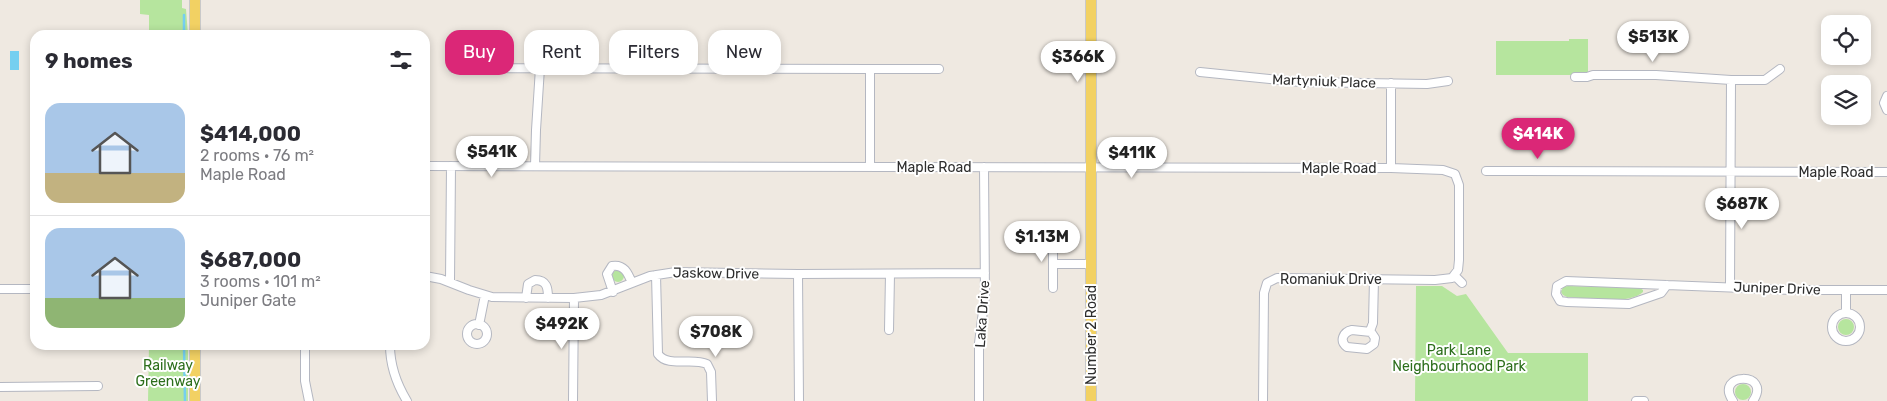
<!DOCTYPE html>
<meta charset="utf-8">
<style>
:root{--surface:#fff;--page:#f2f2f3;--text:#2b2b33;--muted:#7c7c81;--line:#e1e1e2;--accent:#db2777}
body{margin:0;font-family:Rubik,sans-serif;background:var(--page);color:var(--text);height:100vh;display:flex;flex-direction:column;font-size:19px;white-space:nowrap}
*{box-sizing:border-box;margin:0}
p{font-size:16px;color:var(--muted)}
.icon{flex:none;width:28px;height:28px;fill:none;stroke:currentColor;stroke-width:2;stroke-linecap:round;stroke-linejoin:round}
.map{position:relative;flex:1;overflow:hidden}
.sheet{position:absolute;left:30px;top:30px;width:400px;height:320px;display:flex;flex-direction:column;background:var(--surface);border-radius:15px;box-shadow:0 2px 8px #0003}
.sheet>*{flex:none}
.banner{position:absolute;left:445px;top:30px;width:475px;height:45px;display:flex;gap:10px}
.tools{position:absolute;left:1821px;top:15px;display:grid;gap:10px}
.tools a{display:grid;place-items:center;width:50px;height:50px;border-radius:10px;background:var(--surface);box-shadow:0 2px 8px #0003;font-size:25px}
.price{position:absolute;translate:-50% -42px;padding:0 11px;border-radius:18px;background:#fff;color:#222;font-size:16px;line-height:32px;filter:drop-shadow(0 1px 2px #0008)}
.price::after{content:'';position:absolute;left:50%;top:30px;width:15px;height:11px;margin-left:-8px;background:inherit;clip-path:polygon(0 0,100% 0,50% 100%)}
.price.selected{background:var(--accent);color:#fff}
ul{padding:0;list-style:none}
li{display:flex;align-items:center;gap:15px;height:125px;padding:0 15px}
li+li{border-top:1px solid var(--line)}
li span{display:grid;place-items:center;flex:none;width:140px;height:100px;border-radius:15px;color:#555}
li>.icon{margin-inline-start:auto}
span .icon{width:60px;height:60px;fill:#fffc;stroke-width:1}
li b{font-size:21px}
h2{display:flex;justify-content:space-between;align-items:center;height:60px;padding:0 15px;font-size:21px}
.pill{padding:0 18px;border-radius:15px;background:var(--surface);box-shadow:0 2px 8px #0003;font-size:18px;line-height:45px}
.pill.selected{background:var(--accent);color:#fff}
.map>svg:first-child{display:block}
.green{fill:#b6e59e}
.water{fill:#75cff0}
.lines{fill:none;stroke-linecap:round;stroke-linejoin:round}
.stream{stroke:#75cff0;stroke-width:2.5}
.minor-casing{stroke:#b4b7c1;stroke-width:10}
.major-casing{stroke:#c9c9c9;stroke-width:12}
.minor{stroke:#fff;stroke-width:8}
.major{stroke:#f2d163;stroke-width:10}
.labels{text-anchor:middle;stroke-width:4;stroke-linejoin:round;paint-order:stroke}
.street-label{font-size:14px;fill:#2e2e2e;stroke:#fff}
.park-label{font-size:14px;fill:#2c6e1b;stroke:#fff}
</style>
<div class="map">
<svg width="1887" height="401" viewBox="0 0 1887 401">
<rect width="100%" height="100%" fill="#efe9e1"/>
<!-- green -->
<path class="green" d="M140 0H182V8L186 9 188 35H149V15L140 14Z
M1569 39H1588V73L1584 75H1496V41H1569Z
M612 276a6 6 0 1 1 12 0a6 6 0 1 1-12 0Z
M1416 286H1442L1457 296 1466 294 1508 353H1588V401H1415Z
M1568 286 1640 288 1643 290V292C1630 305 1586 298 1567 297L1563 295 1561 292 1563 287Z
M1838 327a8 8 0 1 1 16 0a8 8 0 1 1-16 0Z
M149 345H188V401H148Z
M1735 392a8 8 0 1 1 16 0a8 8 0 1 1-16 0Z"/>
<!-- water -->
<path class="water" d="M10 51H19V70H10Z"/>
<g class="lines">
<!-- stream -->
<path class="stream" d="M184 15V35
M184 345 185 401"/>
<defs>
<path id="minor" d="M453 68 870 69V167
M870 69H939
M1200 72 1300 82 1427 84 1448 81
M1575 77H1587L1593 75H1656L1731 80H1765L1780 69
M1887 96 1884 103 1887 110
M425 166 1391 168 1443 170 1455 174 1459 185V260L1458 270 1452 278 1435 280 1277 278 1267 283 1264 293 1263 401
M535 166 536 130 540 68
M1391 168V83
M1486 171 1887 172
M1053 239V288
M1053 264H1091
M798 274 799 401
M656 275 658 354C668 368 692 357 707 364L711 372 712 401
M1454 275 1462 283
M425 276 441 279 469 290 492 297 574 298 601 295 650 276 676 272 798 274 985 273
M450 282 451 166
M1667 285 1661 293 1629 304 1567 302 1560 301 1556 294 1557 286 1566 281 1792 290H1887
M1730 287 1731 80
M0 289H35
M1846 290V313
M613 292 607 274 612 266C624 264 628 273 632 283
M526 298 528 284 535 280C547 280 548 288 548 298
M1832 327a14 14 0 1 1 28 0a14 14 0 1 1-28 0Z
M467 334a10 10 0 1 1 20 0a10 10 0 1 1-20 0Z
M479 325 485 295
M889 330 890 274
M1352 330 1371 332 1375 338 1374 344 1367 349 1347 347C1339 341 1343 332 1352 330Z
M1370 331 1373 323 1374 279
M305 345V381L309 401
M390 345C390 366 396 383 407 401
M0 387 98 386
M573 401 574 298
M979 401V343L985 295 984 167
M1636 401H1644
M1733 401C1713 372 1773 371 1753 401"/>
<path id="major" d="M195 0V35
M195 345V401
M1091 401V0"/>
</defs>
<!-- minor casing -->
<use href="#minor" class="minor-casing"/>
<!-- major casing -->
<use href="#major" class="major-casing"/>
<!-- minor -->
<use href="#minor" class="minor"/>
<!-- major -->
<use href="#major" class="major"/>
</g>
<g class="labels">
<!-- street labels -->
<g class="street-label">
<text transform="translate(1324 81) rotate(2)" y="5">Martyniuk Place</text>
<text x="934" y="172">Maple Road</text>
<text x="1339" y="173">Maple Road</text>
<text x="1836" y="177">Maple Road</text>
<text transform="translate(716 273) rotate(1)" y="5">Jaskow Drive</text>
<text x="1331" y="284">Romaniuk Drive</text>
<text transform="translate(1777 288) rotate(2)" y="5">Juniper Drive</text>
<text transform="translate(982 314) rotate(-86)" y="5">Laka Drive</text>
<text transform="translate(1091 335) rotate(-90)" y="5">Number 2 Road</text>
</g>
<!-- park labels -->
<g class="park-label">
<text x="1459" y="355">Park Lane<tspan x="1459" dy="16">Neighbourhood Park</tspan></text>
<text x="168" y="370">Railway<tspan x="168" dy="16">Greenway</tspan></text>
</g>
</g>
</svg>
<div class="tools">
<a><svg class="icon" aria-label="locate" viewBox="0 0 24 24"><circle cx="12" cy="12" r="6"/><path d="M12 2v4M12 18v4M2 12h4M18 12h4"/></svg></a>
<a><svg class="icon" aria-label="layers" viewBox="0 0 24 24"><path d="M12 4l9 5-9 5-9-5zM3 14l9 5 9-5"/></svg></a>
</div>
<b class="price" style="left:1653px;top:63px">$513K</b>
<b class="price" style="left:1078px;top:83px">$366K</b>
<b class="price selected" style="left:1538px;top:160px">$414K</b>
<b class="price" style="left:492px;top:178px">$541K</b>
<b class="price" style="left:1132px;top:179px">$411K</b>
<b class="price" style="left:1742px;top:230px">$687K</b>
<b class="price" style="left:1042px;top:263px">$1.13M</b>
<b class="price" style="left:562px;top:350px">$492K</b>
<b class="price" style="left:716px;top:358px">$708K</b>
<div class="banner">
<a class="pill selected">Buy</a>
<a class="pill">Rent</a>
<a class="pill">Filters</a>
<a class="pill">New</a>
</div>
<section class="sheet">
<h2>9 homes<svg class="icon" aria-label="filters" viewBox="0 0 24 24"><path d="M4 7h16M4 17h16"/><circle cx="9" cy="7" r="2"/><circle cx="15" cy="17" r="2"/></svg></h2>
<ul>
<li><span style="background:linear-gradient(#a9c7e8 70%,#c2b280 0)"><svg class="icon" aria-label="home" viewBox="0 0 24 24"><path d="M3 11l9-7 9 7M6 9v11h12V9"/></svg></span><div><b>$414,000</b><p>2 rooms · 76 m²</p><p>Maple Road</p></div></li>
<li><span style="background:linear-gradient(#a9c7e8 70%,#8fb573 0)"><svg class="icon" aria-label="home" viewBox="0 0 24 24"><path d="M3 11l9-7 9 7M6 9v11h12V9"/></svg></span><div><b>$687,000</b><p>3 rooms · 101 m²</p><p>Juniper Gate</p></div></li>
</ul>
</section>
</div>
